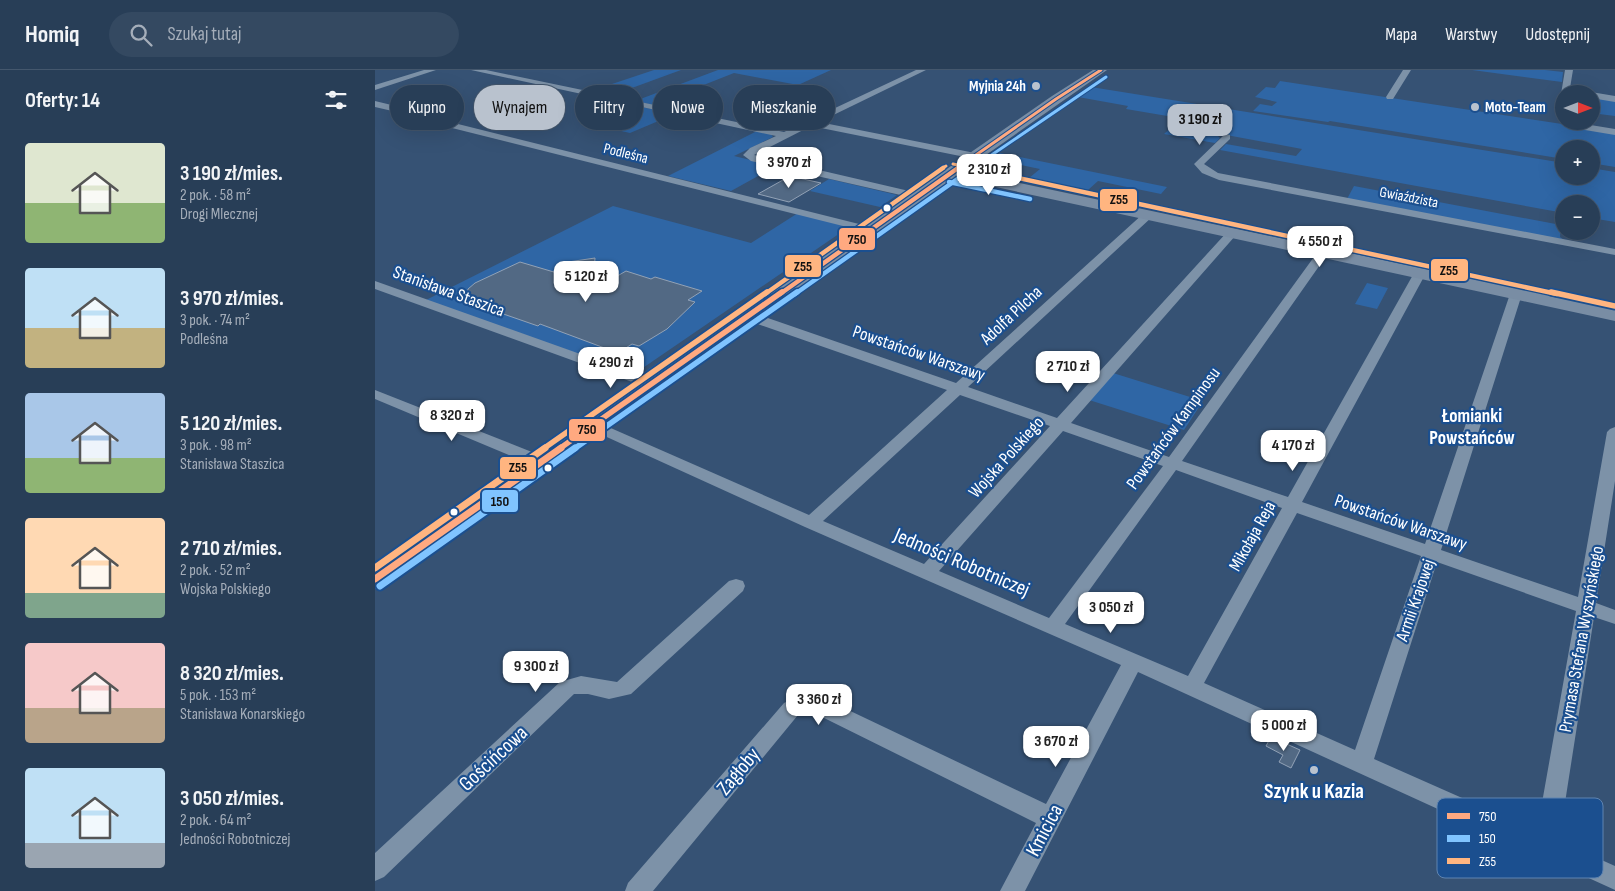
<!DOCTYPE html>
<html lang="pl">
<meta charset="utf-8">
<style>
:root{--surface:#283e57;--page:#344961;--text:#f1f3f6;--muted:#a5aeba;--line:#44576d;--accent:#b9c2ce}
body{margin:0;font-family:"Sofia Sans Condensed",sans-serif;background:var(--page);color:var(--text);height:100vh;display:flex;flex-direction:column;font-size:19px;white-space:nowrap}
*{box-sizing:border-box;margin:0}
p{font-size:16px;color:var(--muted)}
.icon{flex:none;width:28px;height:28px;fill:none;stroke:currentColor;stroke-width:2;stroke-linecap:round;stroke-linejoin:round}
.map{position:relative;flex:1;overflow:hidden}
.side{display:flex;flex-direction:column;background:var(--surface);width:375px}
.side>*{flex:none}
.hud{position:absolute;left:15px;top:15px;width:475px;height:45px;display:flex;gap:10px}
.needle{width:32px;rotate:90deg}
.controls{position:absolute;left:1180px;top:15px;display:grid;gap:10px}
.controls a{display:grid;place-items:center;width:45px;height:45px;border-radius:50%;background:var(--surface);box-shadow:0 5px 20px #0002,0 0 0 1px var(--line);font-size:25px}
.price{position:absolute;translate:-50% -42px;padding:0 11px;border-radius:10px;background:#fff;color:#222;font-size:16px;line-height:32px;filter:drop-shadow(0 1px 2px #0008)}
.price::after{content:'';position:absolute;left:50%;top:30px;width:15px;height:11px;margin-left:-8px;background:inherit;clip-path:polygon(0 0,100% 0,50% 100%)}
.price.on{background:var(--accent);color:#111}
ul{padding:0;list-style:none}
li{display:flex;align-items:center;gap:15px;height:125px;padding:0 25px}
li span{display:grid;place-items:center;flex:none;width:140px;height:100px;border-radius:5px;color:#555}
li>.icon{margin-inline-start:auto}
span .icon{width:60px;height:60px;fill:#fffc;stroke-width:1}
li b{font-size:21px}
h2{display:flex;justify-content:space-between;align-items:center;height:60px;padding:0 25px;font-size:21px}
.tag{padding:0 18px;border-radius:22px;background:var(--surface);box-shadow:0 5px 20px #0002,0 0 0 1px var(--line);font-size:18px;line-height:45px}
.tag.on{background:var(--accent);color:#111}
header{display:flex;align-items:center;gap:30px;box-sizing:border-box;height:70px;padding:0 25px;background:var(--surface);border-bottom:1px solid var(--line)}
header strong{font-size:24px}
nav{display:flex;gap:28px;margin-inline-start:auto;font-size:18px}
.search{width:350px;height:45px;background:var(--page);display:flex;align-items:center;gap:12px;box-sizing:border-box;padding:0 18px;border-radius:28px;color:var(--muted);font-size:19px}
main{display:flex;flex:1;min-height:0}
.map>svg:first-child{display:block}
.green{fill:#2f66a5}
.building{fill:#526984;stroke:#92a2b6}
.lines{fill:none;stroke-linecap:round;stroke-linejoin:round}
.street{fill:#7d92a8;fill-rule:evenodd}
.secondary{fill:#798da4;fill-rule:evenodd}
.bus-1-far3-casing{stroke:#1b4f8f;stroke-width:5}
.bus-1-far2-casing{stroke:#1b4f8f;stroke-width:7}
.bus-1-far1-casing{stroke:#1b4f8f;stroke-width:9}
.bus-1-casing{stroke:#1b4f8f;stroke-width:11}
.bus-2-far3-casing{stroke:#1b4f8f;stroke-width:5}
.bus-2-far2-casing{stroke:#1b4f8f;stroke-width:7}
.bus-2-far1-casing{stroke:#1b4f8f;stroke-width:9}
.bus-2-casing{stroke:#1b4f8f;stroke-width:11}
.bus-3-far3-casing{stroke:#1b4f8f;stroke-width:5}
.bus-3-far2-casing{stroke:#1b4f8f;stroke-width:7}
.bus-3-far1-casing{stroke:#1b4f8f;stroke-width:9}
.bus-3-casing{stroke:#1b4f8f;stroke-width:11}
.bus-1-far3{stroke:#ffa980;stroke-width:3}
.bus-1-far2{stroke:#ffa980;stroke-width:4.5}
.bus-1-far1{stroke:#ffa980;stroke-width:5.5}
.bus-1{stroke:#ffa980;stroke-width:7}
.bus-2-far3{stroke:#80c4ff;stroke-width:3}
.bus-2-far2{stroke:#80c4ff;stroke-width:4.5}
.bus-2-far1{stroke:#80c4ff;stroke-width:5.5}
.bus-2{stroke:#80c4ff;stroke-width:7}
.bus-3-far3{stroke:#ffb580;stroke-width:3}
.bus-3-far2{stroke:#ffb580;stroke-width:4.5}
.bus-3-far1{stroke:#ffb580;stroke-width:5.5}
.bus-3{stroke:#ffb580;stroke-width:7}
.poi-dot{fill:#b9c2ce;stroke:#1b4f8f;stroke-width:2}
.bus-dot{fill:#fff;stroke:#1b4f8f;stroke-width:2}
.labels{text-anchor:middle;stroke-width:4.5;stroke-linejoin:round;paint-order:stroke}
.far-poi-label{font-size:15px;font-weight:bold;fill:#fff;stroke:#1b4f8f;text-anchor:end}
.far-street-label{font-size:15px;fill:#fff;stroke:#1b4f8f}
.street-label{font-size:18px;fill:#fff;stroke:#1b4f8f}
.neighbourhood-label{font-size:19px;font-weight:bold;fill:#fff;stroke:#1b4f8f}
.near-street-label{font-size:21px;fill:#fff;stroke:#1b4f8f}
.near-poi-label{font-size:21px;font-weight:bold;fill:#fff;stroke:#1b4f8f}
.key{fill:#1b4f8f;stroke:#5f84b1;stroke-width:1}
.key-label{font-size:14px;fill:#fff}
.line-badge{stroke:#1b4f8f;stroke-width:2}
.pale-badge-label{font-size:14px;text-anchor:middle;font-weight:bold;fill:#111}
</style>
<header>
<strong>Homiq</strong>
<div class="search"><svg class="icon" aria-label="search" viewBox="0 0 24 24"><circle cx="10" cy="10" r="6"/><path d="M15 15l6 6"/></svg>Szukaj tutaj</div>
<nav><a>Mapa</a><a>Warstwy</a><a>Udostępnij</a></nav>
</header>
<main>
<section class="side">
<h2>Oferty: 14<svg class="icon" aria-label="filters" viewBox="0 0 24 24"><path d="M4 7h16M4 17h16"/><circle cx="9" cy="7" r="2"/><circle cx="15" cy="17" r="2"/></svg></h2>
<ul>
<li><span style="background:linear-gradient(#dfe7d0 60%,#8fb573 0)"><svg class="icon" aria-label="home" viewBox="0 0 24 24"><path d="M3 11l9-7 9 7M6 9v11h12V9"/></svg></span><div><b>3 190 zł/mies.</b><p>2 pok. · 58 m²</p><p>Drogi Mlecznej</p></div></li>
<li><span style="background:linear-gradient(#bfe0f5 60%,#c2b280 0)"><svg class="icon" aria-label="home" viewBox="0 0 24 24"><path d="M3 11l9-7 9 7M6 9v11h12V9"/></svg></span><div><b>3 970 zł/mies.</b><p>3 pok. · 74 m²</p><p>Podleśna</p></div></li>
<li><span style="background:linear-gradient(#a9c7e8 65%,#8fb573 0)"><svg class="icon" aria-label="home" viewBox="0 0 24 24"><path d="M3 11l9-7 9 7M6 9v11h12V9"/></svg></span><div><b>5 120 zł/mies.</b><p>3 pok. · 98 m²</p><p>Stanisława Staszica</p></div></li>
<li><span style="background:linear-gradient(#ffd9b3 75%,#7fa58c 0)"><svg class="icon" aria-label="home" viewBox="0 0 24 24"><path d="M3 11l9-7 9 7M6 9v11h12V9"/></svg></span><div><b>2 710 zł/mies.</b><p>2 pok. · 52 m²</p><p>Wojska Polskiego</p></div></li>
<li><span style="background:linear-gradient(#f6c9c9 65%,#b9a48a 0)"><svg class="icon" aria-label="home" viewBox="0 0 24 24"><path d="M3 11l9-7 9 7M6 9v11h12V9"/></svg></span><div><b>8 320 zł/mies.</b><p>5 pok. · 153 m²</p><p>Stanisława Konarskiego</p></div></li>
<li><span style="background:linear-gradient(#bfe0f5 75%,#9aa5b1 0)"><svg class="icon" aria-label="home" viewBox="0 0 24 24"><path d="M3 11l9-7 9 7M6 9v11h12V9"/></svg></span><div><b>3 050 zł/mies.</b><p>2 pok. · 64 m²</p><p>Jedności Robotniczej</p></div></li>
</ul>
</section>
<div class="map">
<svg width="1240" height="821" viewBox="0 0 1240 821">
<rect width="100%" height="100%" fill="#365274"/>
<!-- green -->
<path class="green" d="M279 0H306L235 26 218 22 219 20Z
M343 0H456L423 15 359 3 278 35 260 31Z
M1097 0H1170L1188 2 1187 12Z
M905 11 1240 62V97L1216 93V79H1189V89L955 51 953 52 878 41 885 34 897 36 902 32 880 27 891 17 900 18Z
M716 17 1189 93V106H1216V98L1240 102V152L1216 148V134H1189V143L845 80 851 74 921 86 927 79 846 64 843 66 845 68 840 73 789 64 803 52H807L810 49 751 39 753 36 703 27Z
M1221 27 1240 30V46L1216 43V32L1220 33Z
M262 36 300 44 255 63 216 54Z
M382 61 396 64 398 67 359 86 401 96 356 121 293 106Z
M625 83 792 117 786 124 723 111 713 120 654 108 665 99 617 89Z
M454 109 522 125 505 137 435 121Z
M979 116 1186 155 1185 167 1189 170 972 129Z
M238 136 376 173 423 143 474 157 259 304 51 230Z
M992 213 1013 218 1002 239 980 234Z
M382 226 387 227V230L352 255H339Z
M331 260 337 262 336 265 283 302 265 305Z
M738 303 828 331 809 360 714 330Z"/>
<!-- building -->
<path class="building" d="M415 106 446 113 414 132 383 124Z
M220 188 218 220 251 201 276 209 280 207 327 221 313 230 320 232 292 259 264 276 257 274 243 283 165 254 163 256 91 231 93 219 100 213 145 192 189 205 190 195 193 194V192Z
M896 667 925 680 916 698 904 692 908 685 891 676Z"/>
<g class="lines">
<!-- street -->
<path class="street" d="M49 0H61L0 20V15Z
M96 0H111L409 62 541 0H551L444 52 600 83 605 86 600 89 436 56 379 85 547 124 548 126 543 129 376 91 368 85 375 78 401 66Z
M1028 0H1036L1018 29H1012L1011 27Z
M1190 0H1198L1194 24H1189V26L1186 24Z
M1216 22 1240 26V32L1216 28V24H1213Z
M0 31 58 45 63 49 500 158 502 160 496 163 57 53 52 49 0 37Z
M1191 51 1240 59V65L1192 57Z
M852 64 855 65V69L829 94 843 103 1240 179V185L844 110 827 103 819 94 849 65Z
M773 142 777 143 778 145 777 147 593 317 682 348 853 161 857 160 863 163 861 165 696 353 794 387 944 180 948 179 954 182 807 391 913 427 1039 203 1045 199 1051 203 927 432 1050 474 1135 224 1141 220 1145 221 1147 224 1066 480 1203 527 1232 362 1235 359 1240 357V411L1221 533 1240 540V554L1219 547 1184 771 1240 796V820L763 602 650 821H625L661 753 439 643H429L423 645 278 821H250L253 813 409 633C422 627 434 623 448 628L671 734 746 595 430 457 212 358 209 355 212 352H222L434 445 572 320 368 249 367 246 368 243H378L581 313 769 143ZM585 325 675 356 549 494 448 451ZM688 361 788 396 674 548 564 501ZM801 400 907 438 813 606 690 554ZM922 443 1046 486 980 680 829 613ZM1062 492 1201 541 1162 761 999 689Z
M0 211 281 311 283 314 281 317H271L0 219Z
M0 320 172 388 174 392 172 396H160L0 329Z
M361 509 368 511 370 516 368 521 256 624 234 629 213 624H199L9 807 0 811V783L185 612 206 606 242 612 354 511Z"/>
<!-- secondary -->
<path class="secondary" d="M718 0H732L588 101 1240 239V251L579 108 9 516 0 519V496L677 26Z"/>
<defs>
<path id="bus-1-far3" d="M581 99 681 29 726 0"/>
<path id="bus-1-far2" d="M405 224 583 98"/>
<path id="bus-1-far1" d="M184 379 407 222"/>
<path id="bus-1" d="M0 509 186 378"/>
<path id="bus-2-far3" d="M596 99 731 7"/>
<path id="bus-2-far2" d="M574 112 655 129
M420 224 598 98"/>
<path id="bus-2-far1" d="M199 379 422 222"/>
<path id="bus-2" d="M5 516 200 378"/>
<path id="bus-3-far3" d="M578 94 603 99
M566 99 571 96"/>
<path id="bus-3-far2" d="M597 98 1182 224
M390 224 568 98"/>
<path id="bus-3-far1" d="M1176 222 1240 236
M168 379 392 222"/>
<path id="bus-3" d="M0 498 170 378"/>
</defs>
<!-- bus-1-far3 casing -->
<use href="#bus-1-far3" class="bus-1-far3-casing"/>
<!-- bus-1-far2 casing -->
<use href="#bus-1-far2" class="bus-1-far2-casing"/>
<!-- bus-1-far1 casing -->
<use href="#bus-1-far1" class="bus-1-far1-casing"/>
<!-- bus-1 casing -->
<use href="#bus-1" class="bus-1-casing"/>
<!-- bus-2-far3 casing -->
<use href="#bus-2-far3" class="bus-2-far3-casing"/>
<!-- bus-2-far2 casing -->
<use href="#bus-2-far2" class="bus-2-far2-casing"/>
<!-- bus-2-far1 casing -->
<use href="#bus-2-far1" class="bus-2-far1-casing"/>
<!-- bus-2 casing -->
<use href="#bus-2" class="bus-2-casing"/>
<!-- bus-3-far3 casing -->
<use href="#bus-3-far3" class="bus-3-far3-casing"/>
<!-- bus-3-far2 casing -->
<use href="#bus-3-far2" class="bus-3-far2-casing"/>
<!-- bus-3-far1 casing -->
<use href="#bus-3-far1" class="bus-3-far1-casing"/>
<!-- bus-3 casing -->
<use href="#bus-3" class="bus-3-casing"/>
<!-- bus-1-far3 -->
<use href="#bus-1-far3" class="bus-1-far3"/>
<!-- bus-1-far2 -->
<use href="#bus-1-far2" class="bus-1-far2"/>
<!-- bus-1-far1 -->
<use href="#bus-1-far1" class="bus-1-far1"/>
<!-- bus-1 -->
<use href="#bus-1" class="bus-1"/>
<!-- bus-2-far3 -->
<use href="#bus-2-far3" class="bus-2-far3"/>
<!-- bus-2-far2 -->
<use href="#bus-2-far2" class="bus-2-far2"/>
<!-- bus-2-far1 -->
<use href="#bus-2-far1" class="bus-2-far1"/>
<!-- bus-2 -->
<use href="#bus-2" class="bus-2"/>
<!-- bus-3-far3 -->
<use href="#bus-3-far3" class="bus-3-far3"/>
<!-- bus-3-far2 -->
<use href="#bus-3-far2" class="bus-3-far2"/>
<!-- bus-3-far1 -->
<use href="#bus-3-far1" class="bus-3-far1"/>
<!-- bus-3 -->
<use href="#bus-3" class="bus-3"/>
</g>
<!-- markers -->
<g class="poi-dot">
<circle cx="661" cy="16" r="5"/>
<circle cx="1100" cy="37" r="5"/>
<circle cx="939" cy="700" r="5"/>
</g>
<g class="bus-dot">
<circle cx="512" cy="138" r="4.5"/>
<circle cx="173" cy="398" r="4.5"/>
<circle cx="79" cy="442" r="4.5"/>
</g>
<g class="labels">
<!-- far-poi labels -->
<g class="far-poi-label">
<text x="651" y="21">Myjnia 24h</text>
<text x="1110" y="42" text-anchor="start">Moto-Team</text>
</g>
<!-- far-street labels -->
<g class="far-street-label">
<text transform="translate(251 83) rotate(14)" y="5">Podleśna</text>
<text transform="translate(1034 127) rotate(11)" y="5">Gwiaździsta</text>
</g>
<!-- street labels -->
<g class="street-label">
<text transform="translate(74 221) rotate(20)" y="6">Stanisława Staszica</text>
<text transform="translate(636 245) rotate(-43)" y="6">Adolfa Pilcha</text>
<text transform="translate(544 283) rotate(19)" y="6">Powstańców Warszawy</text>
<text transform="translate(798 358) rotate(-54)" y="6">Powstańców Kampinosu</text>
<text transform="translate(631 387) rotate(-48)" y="6">Wojska Polskiego</text>
<text transform="translate(1026 452) rotate(19)" y="6">Powstańców Warszawy</text>
<text transform="translate(877 466) rotate(-61)" y="6">Mikołaja Reja</text>
<text transform="translate(1040 530) rotate(-71)" y="6">Armii Krajowej</text>
<text transform="translate(1206 569) rotate(-80)" y="6">Prymasa Stefana Wyszyńskiego</text>
</g>
<!-- neighbourhood labels -->
<g class="neighbourhood-label">
<text x="1097" y="352">Łomianki<tspan x="1097" dy="22">Powstańców</tspan></text>
</g>
<!-- near-street labels -->
<g class="near-street-label">
<text transform="translate(587 492) rotate(23)" y="7">Jedności Robotniczej</text>
<text transform="translate(118 688) rotate(-43)" y="7">Gościńcowa</text>
<text transform="translate(363 701) rotate(-50)" y="7">Zagłoby</text>
<text transform="translate(669 760) rotate(-62)" y="7">Kmicica</text>
</g>
<!-- near-poi labels -->
<g class="near-poi-label">
<text x="939" y="728">Szynk u Kazia</text>
</g>
</g>
<!-- legend -->
<rect x="1062" y="728" width="166" height="80" rx="8" class="key"/>
<rect x="1072" y="743" width="23" height="6" fill="#ffa980"/>
<rect x="1072" y="765" width="23" height="7" fill="#80c4ff"/>
<rect x="1072" y="788" width="23" height="6" fill="#ffb580"/>
<g class="key-label">
<text x="1104" y="751">750</text>
<text x="1104" y="773">150</text>
<text x="1104" y="796">Z55</text>
</g>
<g class="line-badge">
<rect x="724" y="118" width="39" height="24" rx="5" fill="#ffb580"/>
<rect x="463" y="157" width="38" height="24" rx="5" fill="#ffa980"/>
<rect x="409" y="184" width="38" height="24" rx="5" fill="#ffb580"/>
<rect x="1055" y="188" width="39" height="24" rx="5" fill="#ffb580"/>
<rect x="193" y="348" width="38" height="24" rx="5" fill="#ffa980"/>
<rect x="124" y="386" width="38" height="24" rx="5" fill="#ffb580"/>
<rect x="106" y="419" width="38" height="24" rx="5" fill="#80c4ff"/>
</g>
<g class="pale-badge-label">
<text x="744" y="134">Z55</text>
<text x="482" y="174">750</text>
<text x="428" y="201">Z55</text>
<text x="1074" y="205">Z55</text>
<text x="212" y="364">750</text>
<text x="143" y="402">Z55</text>
<text x="125" y="436">150</text>
</g>
</svg>
<div class="controls">
<a><svg class="needle" viewBox="-14 -14 28 28"><path d="M0-13l5 13h-10z" fill="#e53935"/><path d="M0 13l5-13h-10z" fill="#a5aeba"/></svg></a>
<a>+</a>
<a>−</a>
</div>
<b class="price on" style="left:825px;top:76px">3 190 zł</b>
<b class="price" style="left:414px;top:119px">3 970 zł</b>
<b class="price" style="left:614px;top:126px">2 310 zł</b>
<b class="price" style="left:945px;top:198px">4 550 zł</b>
<b class="price" style="left:211px;top:233px">5 120 zł</b>
<b class="price" style="left:236px;top:319px">4 290 zł</b>
<b class="price" style="left:693px;top:323px">2 710 zł</b>
<b class="price" style="left:77px;top:372px">8 320 zł</b>
<b class="price" style="left:918px;top:402px">4 170 zł</b>
<b class="price" style="left:736px;top:564px">3 050 zł</b>
<b class="price" style="left:161px;top:623px">9 300 zł</b>
<b class="price" style="left:444px;top:656px">3 360 zł</b>
<b class="price" style="left:909px;top:682px">5 000 zł</b>
<b class="price" style="left:681px;top:698px">3 670 zł</b>
<div class="hud">
<a class="tag">Kupno</a>
<a class="tag on">Wynajem</a>
<a class="tag">Filtry</a>
<a class="tag">Nowe</a>
<a class="tag">Mieszkanie</a>
</div>
</div>
</main>
